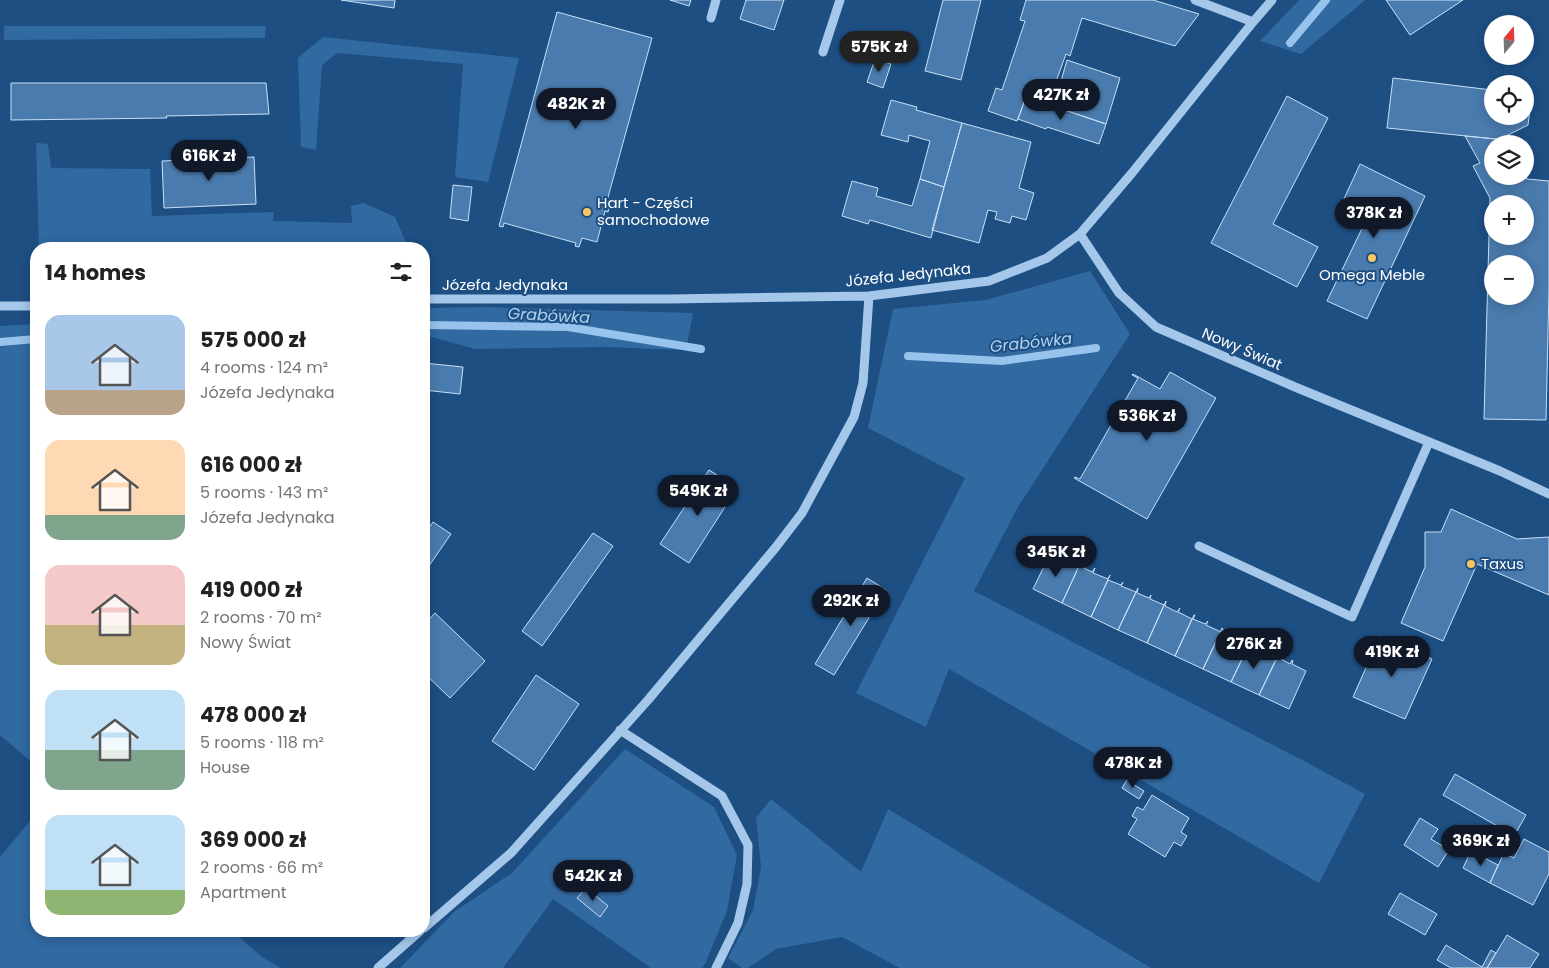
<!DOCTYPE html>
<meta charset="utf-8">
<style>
:root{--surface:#fff;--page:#f2f2f2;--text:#222;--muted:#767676;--accent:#111827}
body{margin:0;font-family:Poppins,sans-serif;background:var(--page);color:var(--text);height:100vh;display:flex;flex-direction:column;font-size:19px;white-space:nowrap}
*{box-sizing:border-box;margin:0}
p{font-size:16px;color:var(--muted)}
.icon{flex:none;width:28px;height:28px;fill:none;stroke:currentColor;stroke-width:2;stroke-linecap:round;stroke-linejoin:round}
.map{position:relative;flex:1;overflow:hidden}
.side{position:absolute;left:30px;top:242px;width:400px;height:695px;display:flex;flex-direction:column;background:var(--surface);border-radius:20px;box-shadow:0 2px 12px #0003}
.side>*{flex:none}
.needle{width:32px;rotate:19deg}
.fabs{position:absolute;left:1484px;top:15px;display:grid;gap:10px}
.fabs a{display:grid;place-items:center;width:50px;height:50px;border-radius:50%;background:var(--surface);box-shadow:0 2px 12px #0003;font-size:25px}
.price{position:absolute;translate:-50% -42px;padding:0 11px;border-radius:18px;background:var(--accent);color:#fff;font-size:16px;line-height:32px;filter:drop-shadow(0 1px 2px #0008)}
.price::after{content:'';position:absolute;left:50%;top:30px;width:15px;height:11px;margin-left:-8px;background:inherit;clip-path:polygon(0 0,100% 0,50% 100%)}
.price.selected{background:#222;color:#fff}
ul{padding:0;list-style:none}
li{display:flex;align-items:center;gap:15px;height:125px;padding:0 15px}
li span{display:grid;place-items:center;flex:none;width:140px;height:100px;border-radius:15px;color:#555}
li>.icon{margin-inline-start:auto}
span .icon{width:60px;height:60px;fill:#fffc;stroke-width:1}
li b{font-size:21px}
h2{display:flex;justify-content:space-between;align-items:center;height:60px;padding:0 15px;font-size:21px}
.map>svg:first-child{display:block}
.green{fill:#3169a1}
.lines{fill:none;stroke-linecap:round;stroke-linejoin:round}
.stream{stroke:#97c3ec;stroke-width:8}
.building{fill:#4a7bae;stroke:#c8e0f7;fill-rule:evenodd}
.minor{stroke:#a4c7ea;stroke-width:9}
.poi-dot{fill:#f9c662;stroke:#1d4f83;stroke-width:2}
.labels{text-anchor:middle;stroke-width:4;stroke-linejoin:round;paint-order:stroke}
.poi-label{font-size:15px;fill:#fff;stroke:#1d4f83;text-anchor:start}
.street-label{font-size:15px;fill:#fff;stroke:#1d4f83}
.water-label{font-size:16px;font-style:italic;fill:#afd1f1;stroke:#1d4f83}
</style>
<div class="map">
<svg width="1549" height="968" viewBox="0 0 1549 968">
<rect width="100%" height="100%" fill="#1d4f83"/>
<!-- green -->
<path class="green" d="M1299 0H1365L1301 54 1260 41Z
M4 26H266L265 38 4 40Z
M323 37 519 58 488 182 455 177 463 64 337 53 322 65 316 150 301 147 298 58Z
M36 143 48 144 51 168 150 169 152 216 274 212 273 221 352 223 351 206 364 203 395 217 409 249H39Z
M1090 271 1130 334 1018 507 974 591 1308 763 1365 794 1319 883 949 669 926 727 856 693 965 478 868 428 893 309 986 300Z
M485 307 693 313 686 350 605 347 475 349 424 335V308Z
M36 324V766L0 735V326Z
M625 749 714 807 737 855 727 911 706 962 702 968H651L553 899 503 968H400L454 912 512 873Z
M771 799 861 872 888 809 1151 968H900L842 937 776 949 748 968H742L728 958 753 910 761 867 756 818Z
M36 814V931H232L262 957 281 968H0V857Z"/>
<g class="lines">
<!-- stream -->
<path class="stream" d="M1290 43 1326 0
M424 325 568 327 701 349
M0 342 36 339
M908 356 1002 361 1096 348"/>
</g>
<!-- building -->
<path class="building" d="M341 0H395L394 8Z
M670 0H691L689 6Z
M746 0H784L774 30 740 19Z
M943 0H981L961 80 925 71Z
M1026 0H1153L1199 14 1175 46 1082 18 1070 56 1066 54 1057 79 1061 81 1067 60 1120 78 1106 124 1026 97 1017 121 988 111 996 88 1002 90 1025 21 1020 20Z
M1386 0H1463L1410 35Z
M557 12 652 38 605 208H609L608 212 605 211 597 242 582 238 579 247 575 246 576 243 504 223 503 227 499 226Z
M875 59 891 64 883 88 867 82Z
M1393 78 1492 90V116H1525V93L1532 94 1528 125 1506 136V140L1387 128Z
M11 83H266L269 114 166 116 167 118 11 120Z
M1287 96 1328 118 1273 224 1318 247 1297 287 1211 243Z
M1026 97 1106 124 1099 144 1047 127 1046 129 1018 119Z
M891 100 917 107 916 110 962 123 944 187 920 179 930 141 909 135 908 142 881 135Z
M962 123 1031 142 1019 188 1034 193 1026 220 1012 216 1010 223 995 219 997 212 988 210 979 243 932 230Z
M1465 136 1506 140 1508 144H1492V176H1525V174L1527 179 1549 181V289L1546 420 1484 419 1490 198 1473 166 1480 163ZM1492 204H1525V236H1492ZM1492 264H1525V296H1492Z
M254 157 256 204 164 208 162 161Z
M1360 164 1425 196 1367 319 1327 301 1369 214 1343 201Z
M920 179 944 187 931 238 870 220 868 224 842 216 852 181 878 188 876 196 912 206Z
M453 185 472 187 468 221 450 218Z
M424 363 463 367 460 394 424 390Z
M1170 372 1216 398 1147 519 1074 478 1075 477 1080 479 1138 378 1132 375 1133 374 1160 389Z
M709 470 736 487 723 506 725 507 689 563 660 544Z
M1451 509 1517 539 1549 537V595L1477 564 1443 641 1401 623 1425 567V532H1441Z
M433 522 451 534 424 573V535Z
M593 533 613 546 542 646 522 631Z
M1053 548 1052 553 1064 559 1067 555 1065 559 1079 566 1062 603 1033 589Z
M1081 562 1080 566 1092 572 1095 568 1093 573 1108 579 1110 575 1091 617 1062 603Z
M867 578 886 590 834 675 815 664Z
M1108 580 1121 585 1123 582 1121 586 1136 592 1118 630 1091 617Z
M1138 588 1137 593 1149 598 1151 595 1150 599 1164 605 1147 643 1118 630Z
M1166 601 1165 606 1177 612 1180 608 1178 612 1192 619 1175 656 1147 643Z
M435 613 485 661 450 698 424 673V625Z
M1194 615H1195L1193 619 1205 624 1208 621 1206 625 1221 632 1203 669 1175 656Z
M1222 628 1223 629 1222 633 1234 638 1236 634 1235 638 1249 644 1231 682 1203 669Z
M1380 636 1432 659 1405 719 1353 697Z
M1251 641 1252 642 1250 645 1262 650 1264 647 1265 648 1263 651 1277 657 1259 695 1231 682Z
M1279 654 1280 655 1279 658 1290 664 1292 660 1293 661 1292 664 1306 671 1289 709 1259 695Z
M536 675 579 704 534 770 492 741Z
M1455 774 1526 815 1517 831 1508 826 1506 831 1443 795Z
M1127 780 1144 791 1139 799 1122 788Z
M1152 795 1189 818 1181 832 1187 836 1181 846 1174 842 1165 857 1128 834 1137 819 1132 816 1137 807 1143 810Z
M1420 818 1438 829 1431 839 1449 850 1438 867 1404 845Z
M1524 839 1549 852V874L1533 905 1490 883 1504 853 1514 858Z
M1471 851 1498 865 1490 883 1463 868Z
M586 888 608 906 600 917 577 898Z
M1400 893 1437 914 1425 935 1388 914Z
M1507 935 1539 954 1530 968H1487Z
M1446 945 1482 967 1491 950 1496 953 1487 968H1451L1437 960Z"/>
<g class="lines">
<!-- minor -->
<path class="minor" d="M1195 0 1253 22
M711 18 716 0
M823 52 840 0
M1080 234 1119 293 1156 327 1295 387 1500 471 1549 494
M424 299H670L869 296 989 281 1047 258 1080 234 1132 173 1253 22 1272 0
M0 306H36
M1199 546 1352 617 1429 442
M620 730 722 796 748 845 747 884 738 923 716 968
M424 928 511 853 648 700 776 547 802 513 854 417 863 383 869 296
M378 968 420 931"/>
</g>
<!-- markers -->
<g class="poi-dot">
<circle cx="587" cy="212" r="5"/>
<circle cx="1372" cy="258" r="5"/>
<circle cx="1471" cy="564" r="5"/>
</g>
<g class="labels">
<!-- poi labels -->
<g class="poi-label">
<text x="597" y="208">Hart - Części<tspan x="597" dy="17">samochodowe</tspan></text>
<text x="1372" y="280" text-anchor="middle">Omega Meble</text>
<text x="1481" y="569">Taxus</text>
</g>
<!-- street labels -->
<g class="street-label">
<text transform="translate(908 275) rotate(-6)" y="5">Józefa Jedynaka</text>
<text x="505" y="290">Józefa Jedynaka</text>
<text transform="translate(1242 349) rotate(23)" y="5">Nowy Świat</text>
</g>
<!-- water labels -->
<g class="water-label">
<text transform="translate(549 315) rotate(3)" y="6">Grabówka</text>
<text transform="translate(1031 342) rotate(-6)" y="6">Grabówka</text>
</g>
</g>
</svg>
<div class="fabs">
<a><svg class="needle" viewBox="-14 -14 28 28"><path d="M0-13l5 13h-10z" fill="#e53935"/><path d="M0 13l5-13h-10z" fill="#767676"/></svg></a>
<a><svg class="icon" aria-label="locate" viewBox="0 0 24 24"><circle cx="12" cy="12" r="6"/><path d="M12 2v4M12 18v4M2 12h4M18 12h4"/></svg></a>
<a><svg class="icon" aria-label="layers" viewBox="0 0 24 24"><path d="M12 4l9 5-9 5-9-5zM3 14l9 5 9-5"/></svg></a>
<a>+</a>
<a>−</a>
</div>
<b class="price selected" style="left:879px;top:73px">575K zł</b>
<b class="price" style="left:1061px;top:121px">427K zł</b>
<b class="price" style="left:576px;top:130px">482K zł</b>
<b class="price" style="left:209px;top:182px">616K zł</b>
<b class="price" style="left:1374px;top:239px">378K zł</b>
<b class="price" style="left:1147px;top:442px">536K zł</b>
<b class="price" style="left:698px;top:517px">549K zł</b>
<b class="price" style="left:1056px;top:578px">345K zł</b>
<b class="price" style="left:851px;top:627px">292K zł</b>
<b class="price" style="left:1254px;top:670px">276K zł</b>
<b class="price" style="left:1392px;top:678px">419K zł</b>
<b class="price" style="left:1133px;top:789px">478K zł</b>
<b class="price" style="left:1481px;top:867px">369K zł</b>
<b class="price" style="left:593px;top:902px">542K zł</b>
<section class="side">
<h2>14 homes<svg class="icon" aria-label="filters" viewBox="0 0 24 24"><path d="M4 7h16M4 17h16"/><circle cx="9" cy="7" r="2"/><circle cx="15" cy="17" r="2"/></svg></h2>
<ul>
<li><span style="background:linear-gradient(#a9c7e8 75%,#b9a48a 0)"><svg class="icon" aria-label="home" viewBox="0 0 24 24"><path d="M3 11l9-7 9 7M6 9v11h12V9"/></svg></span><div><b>575 000 zł</b><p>4 rooms · 124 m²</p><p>Józefa Jedynaka</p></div></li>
<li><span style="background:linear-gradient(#ffd9b3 75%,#7fa58c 0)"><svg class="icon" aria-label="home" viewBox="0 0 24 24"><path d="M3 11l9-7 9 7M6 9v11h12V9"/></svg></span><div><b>616 000 zł</b><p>5 rooms · 143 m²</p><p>Józefa Jedynaka</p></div></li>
<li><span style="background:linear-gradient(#f6c9c9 60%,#c2b280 0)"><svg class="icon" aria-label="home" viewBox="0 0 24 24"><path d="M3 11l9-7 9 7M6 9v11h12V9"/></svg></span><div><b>419 000 zł</b><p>2 rooms · 70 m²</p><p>Nowy Świat</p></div></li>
<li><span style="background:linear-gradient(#bfe0f5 60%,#7fa58c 0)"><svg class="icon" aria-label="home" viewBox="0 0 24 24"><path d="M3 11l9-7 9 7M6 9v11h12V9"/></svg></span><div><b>478 000 zł</b><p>5 rooms · 118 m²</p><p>House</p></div></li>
<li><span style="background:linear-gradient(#bfe0f5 75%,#8fb573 0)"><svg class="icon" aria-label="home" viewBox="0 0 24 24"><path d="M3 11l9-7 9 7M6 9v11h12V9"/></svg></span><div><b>369 000 zł</b><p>2 rooms · 66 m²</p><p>Apartment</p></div></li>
</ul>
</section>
</div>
